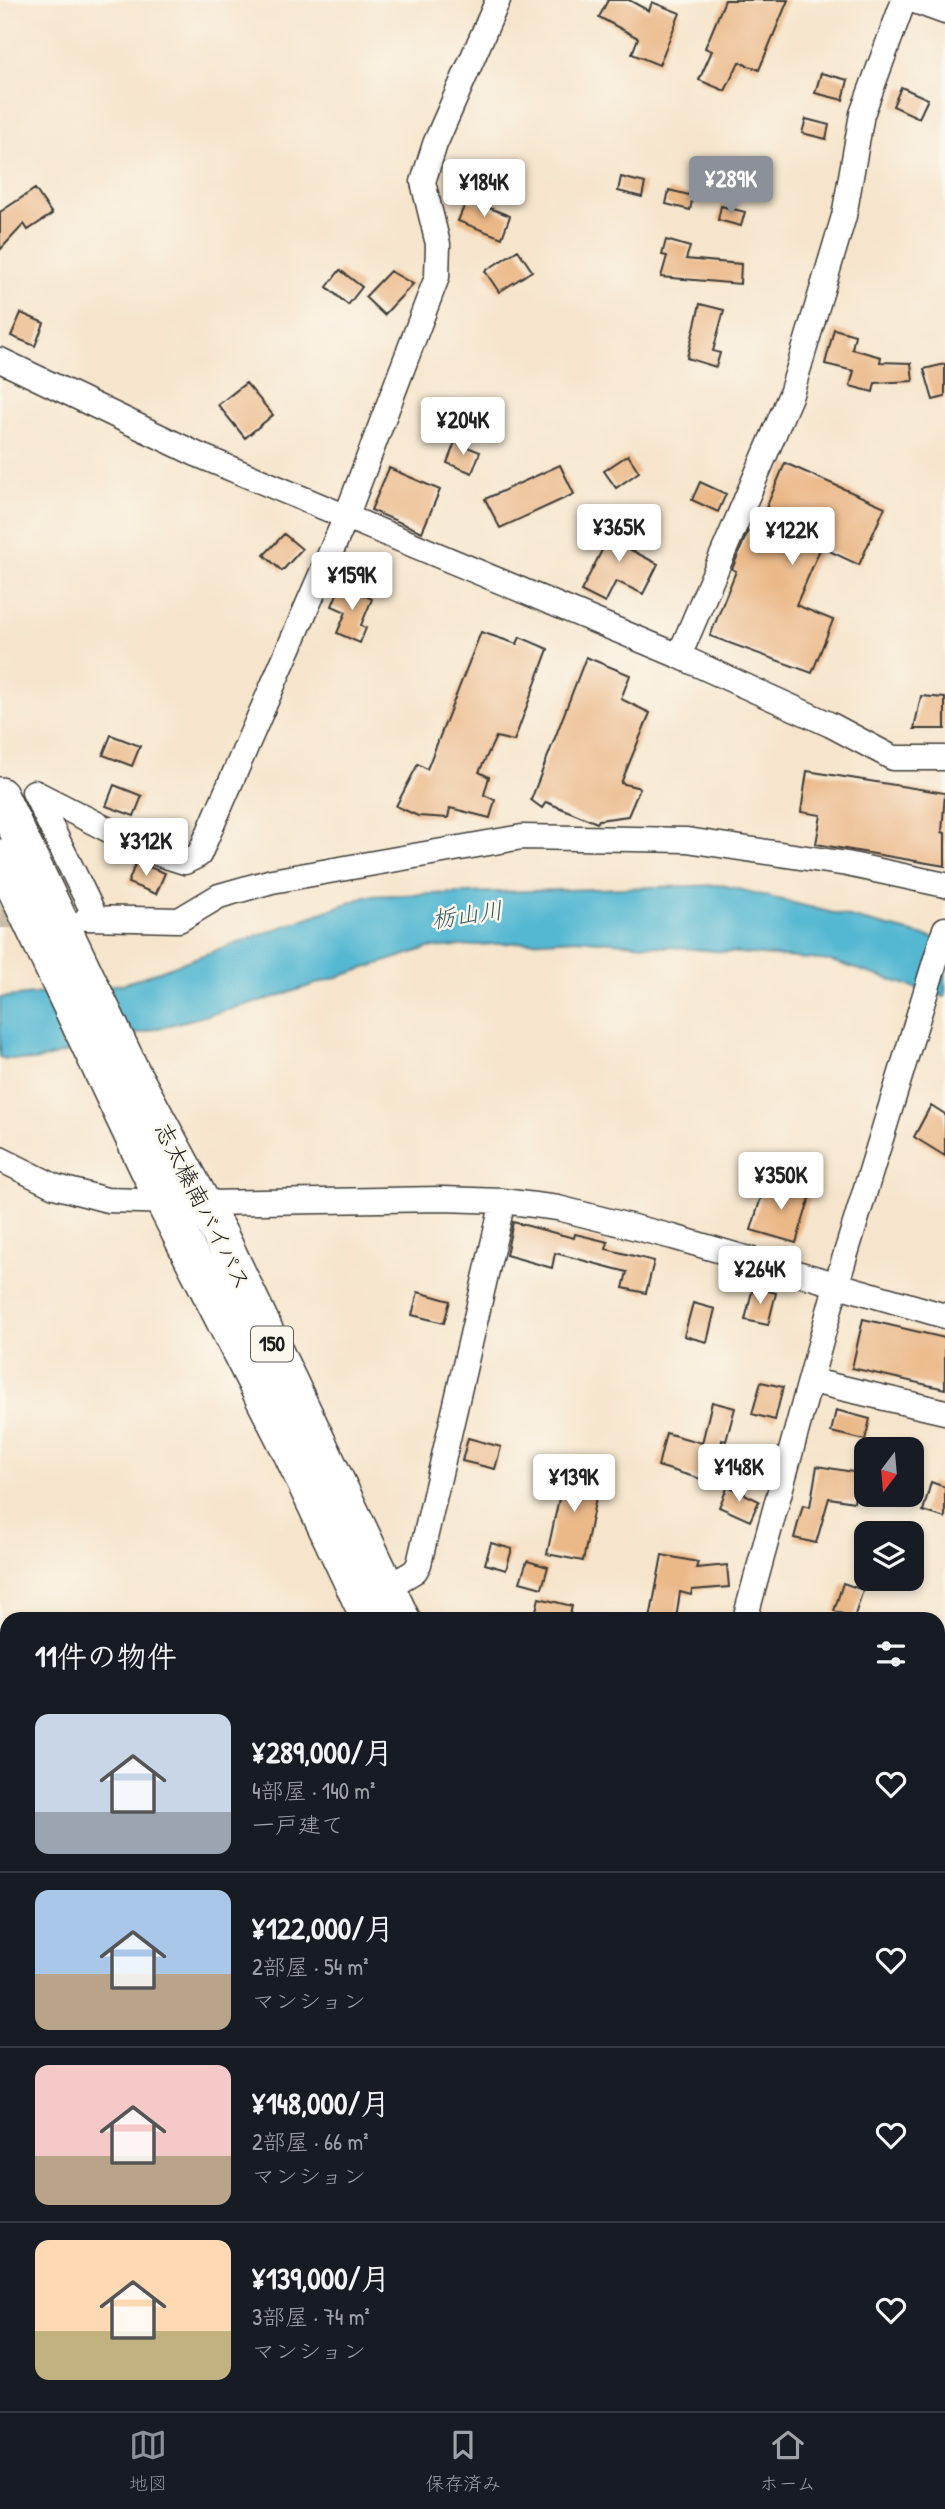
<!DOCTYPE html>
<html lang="ja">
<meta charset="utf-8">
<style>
:root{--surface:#171b24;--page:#242831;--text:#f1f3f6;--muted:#9ea1a6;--line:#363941;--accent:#8c9099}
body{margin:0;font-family:"Patrick Hand","Klee One",sans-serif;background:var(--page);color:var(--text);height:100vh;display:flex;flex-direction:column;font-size:26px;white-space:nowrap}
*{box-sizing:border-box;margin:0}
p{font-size:23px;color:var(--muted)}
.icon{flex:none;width:38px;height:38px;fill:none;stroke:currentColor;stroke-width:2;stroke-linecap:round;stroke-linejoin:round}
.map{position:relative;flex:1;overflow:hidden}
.side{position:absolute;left:0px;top:1612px;width:945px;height:800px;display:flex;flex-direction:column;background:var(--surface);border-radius:21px 21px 0 0;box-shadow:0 4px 10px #0003}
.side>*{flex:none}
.needle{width:46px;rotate:196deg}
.buttons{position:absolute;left:854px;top:1437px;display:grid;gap:14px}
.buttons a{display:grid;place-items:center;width:70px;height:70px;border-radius:14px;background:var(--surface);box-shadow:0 4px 10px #0003;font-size:35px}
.price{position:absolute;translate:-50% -60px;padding:0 16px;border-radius:7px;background:#fff;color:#222;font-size:23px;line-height:46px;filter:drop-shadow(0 2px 4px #0008)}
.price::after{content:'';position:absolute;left:50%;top:42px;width:21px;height:16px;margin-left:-10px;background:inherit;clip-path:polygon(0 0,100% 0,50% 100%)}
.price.selected{background:var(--accent);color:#fff}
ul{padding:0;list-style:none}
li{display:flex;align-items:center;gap:21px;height:175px;padding:0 35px}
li+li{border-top:2px solid var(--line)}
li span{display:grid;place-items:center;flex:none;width:196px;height:140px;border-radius:14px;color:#555}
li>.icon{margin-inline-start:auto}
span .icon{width:84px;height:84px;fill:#fffc;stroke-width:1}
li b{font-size:30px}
h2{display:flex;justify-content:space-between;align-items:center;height:84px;padding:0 35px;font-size:30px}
.dock{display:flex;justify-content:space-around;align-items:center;height:98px;border-top:2px solid var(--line);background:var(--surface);font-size:19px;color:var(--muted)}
.dock a{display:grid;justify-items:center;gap:4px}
.dock .selected{color:var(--accent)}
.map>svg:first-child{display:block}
.water{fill:#54b8d2;stroke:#386a77;stroke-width:2}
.building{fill:#ebb888}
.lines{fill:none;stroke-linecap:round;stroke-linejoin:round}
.minor-tunnel{stroke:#cabda9;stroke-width:24;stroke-dasharray:24 12;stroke-linecap:butt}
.minor-casing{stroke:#3d3a36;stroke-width:27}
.major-casing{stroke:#3d3a36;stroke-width:32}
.highway-casing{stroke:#3d3a36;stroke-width:38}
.minor{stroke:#fff;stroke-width:24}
.major{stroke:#fff;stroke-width:30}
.highway{stroke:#fff;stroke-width:35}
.labels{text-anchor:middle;stroke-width:5;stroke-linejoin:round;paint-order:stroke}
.shield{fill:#fbf7ec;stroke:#5f5e5a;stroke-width:2}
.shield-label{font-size:21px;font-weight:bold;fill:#1c1c1c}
.street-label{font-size:23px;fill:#1c1c1c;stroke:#fbf7ec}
.water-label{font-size:24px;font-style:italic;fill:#325a65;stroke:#fbf7ec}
</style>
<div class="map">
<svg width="945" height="2411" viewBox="0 0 945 2411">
<rect width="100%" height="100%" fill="#fbf7ec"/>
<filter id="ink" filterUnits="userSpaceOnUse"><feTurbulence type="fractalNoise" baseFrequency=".0143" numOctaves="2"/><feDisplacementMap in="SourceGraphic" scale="14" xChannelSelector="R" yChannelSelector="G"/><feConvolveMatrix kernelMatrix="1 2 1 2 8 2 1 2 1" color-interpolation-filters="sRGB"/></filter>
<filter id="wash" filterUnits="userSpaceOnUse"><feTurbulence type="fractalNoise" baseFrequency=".00686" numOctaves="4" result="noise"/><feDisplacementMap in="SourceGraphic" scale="28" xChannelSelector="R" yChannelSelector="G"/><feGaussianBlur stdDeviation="1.57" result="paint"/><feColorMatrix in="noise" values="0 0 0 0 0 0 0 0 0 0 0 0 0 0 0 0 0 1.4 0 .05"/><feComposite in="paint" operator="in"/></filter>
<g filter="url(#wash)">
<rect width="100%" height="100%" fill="#f6e5cc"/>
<!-- water -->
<path class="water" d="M722 885 945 941V997L831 961 577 939 428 948 272 998 34 1061 0 1058V998L123 984 368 896Z"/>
<g id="blocks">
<!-- building -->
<path class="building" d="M608 0H629L649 11 652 2 680 13 659 65 632 54 638 38 599 17Z
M725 0H788L759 70 739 62 725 91 699 80 712 51 705 48Z
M821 73 848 80 843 100 815 93Z
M901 87 928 99 919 118 893 106Z
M806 119 829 125 826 139 802 133Z
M621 177 645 183 642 197 618 191Z
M35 189 52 214 28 230 24 224 0 250V212Z
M669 190 693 196 690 210 666 204Z
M467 199 510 216 502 238 458 221Z
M721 206 745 212 741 226 718 220Z
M666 240 690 247 686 259 741 264 740 284 661 277 667 256 662 255Z
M518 250 532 271 499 292 485 271Z
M340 270 362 287 348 305 327 287Z
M390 271 413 284 384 315 365 297Z
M700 304 724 310 713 351 720 353 716 367 687 358Z
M21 313 44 323 35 346 11 336Z
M834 329 855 335 852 349 881 357 880 362 911 363 913 381 875 383 873 392 850 386 854 371 825 364Z
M945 364V397L933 400 924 369Z
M246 383 273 415 245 438 218 405Z
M455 442 480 452 472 473 447 463Z
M628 455 639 472 616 488 604 471Z
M785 463 885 507 859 565 821 547 796 605 833 620 812 673 710 636 736 571 732 569 748 531 755 534Z
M560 465 574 494 500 528 485 499Z
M389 468 440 490 422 532 371 510Z
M700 482 726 494 718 512 692 500Z
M620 515 640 525 627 548 658 564 643 594 616 581 605 603 581 591Z
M284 534 302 549 282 571 264 555Z
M341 584 372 599 361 625 366 628 360 643 337 633 346 612 332 606Z
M481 632 517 644 520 637 548 649 514 741 496 737 479 772 489 777 484 795 495 800 490 818 450 808 448 818 418 816 396 806 418 764 427 769Z
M586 657 630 675 621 699 650 713 621 783 640 788 628 816 599 820 597 823 546 802 542 808 531 800Z
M921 696 945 698V729H914Z
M111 735 140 746 132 766 103 755Z
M807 771 945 793 942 832 945 833V866L816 844 821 815 801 812Z
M114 785 142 796 134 816 106 806Z
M136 862 165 873 156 894 128 883Z
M931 1105 945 1114V1156L914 1137Z
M766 1181 811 1194 796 1243 751 1230Z
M513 1222 574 1238 575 1234 608 1242 606 1249 654 1261 646 1293 623 1288 627 1272 555 1253 552 1268 506 1255Z
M753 1287 776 1293 768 1325 745 1320Z
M418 1292 450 1301 444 1323 412 1315Z
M693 1303 715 1309 707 1342 684 1336Z
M863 1319 945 1338V1389L852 1368Z
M761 1382 783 1387 775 1420 752 1414Z
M712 1402 735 1408 726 1441 722 1440 714 1483 658 1466 666 1433 702 1443Z
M836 1410 870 1419 865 1440 831 1432Z
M468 1438 501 1447 495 1469 462 1461Z
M566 1466 601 1473 583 1561 547 1554Z
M817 1466 859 1473 854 1502 829 1498 816 1543 794 1538 803 1505 810 1507Z
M931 1482 945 1487V1518L923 1511Z
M728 1486 759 1501 750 1521 719 1507Z
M491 1543 512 1549 506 1570 485 1564Z
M662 1555 698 1562 696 1568 727 1565 729 1587 692 1590 691 1595 680 1592 676 1619H650Z
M527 1561 548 1567 542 1588 520 1582Z
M843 1583 863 1590 854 1618 834 1611Z
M539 1598 572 1606 569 1619H534Z"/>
</g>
</g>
<g filter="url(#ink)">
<use href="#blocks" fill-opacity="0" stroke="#3d3a36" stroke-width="2"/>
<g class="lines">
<!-- minor-tunnel -->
<path class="minor-tunnel" d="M0 916 41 917"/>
<defs>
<path id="minor" d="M912 0 945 12
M0 360 196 454 679 656 831 725 893 758H945
M679 656 791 394 844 216 862 114 904 0
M87 918 179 920 219 896 272 881 522 837 687 840 847 864 945 885
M96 918 34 792 150 851 185 862 199 855 346 517 437 277 438 244 423 182 435 144 498 0
M0 1159 54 1186 107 1200 204 1203 442 1199 503 1201 558 1208 673 1237 945 1316
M812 1381 945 1412
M388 1587 415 1571 419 1564 503 1201
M745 1619 836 1286 945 929
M0 1749 7 1751
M938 1880 945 1882
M722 2404 752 2411
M230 2411 231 2404"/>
<path id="major" d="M0 2381 7 2382
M103 2404 131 2411"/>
<path id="highway" d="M0 795 133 1074 220 1235 402 1619
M0 857 163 1201 289 1449 369 1619
M599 2404V2411
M571 2411V2404"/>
</defs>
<!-- minor casing -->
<use href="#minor" class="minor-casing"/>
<!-- major casing -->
<use href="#major" class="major-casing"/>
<!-- highway casing -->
<use href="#highway" class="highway-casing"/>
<!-- minor -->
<use href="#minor" class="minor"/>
<!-- major -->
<use href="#major" class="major"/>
<!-- highway -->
<use href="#highway" class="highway"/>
</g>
</g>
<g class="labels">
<!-- shield labels -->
<rect class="shield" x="251" y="1326.5" width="42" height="35" rx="5"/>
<g class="shield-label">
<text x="272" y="1351">150</text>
</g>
<!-- street labels -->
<g class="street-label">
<text transform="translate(203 1206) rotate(63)" y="8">志太榛南バイパス</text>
</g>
<!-- water labels -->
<g class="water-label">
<text transform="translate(467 915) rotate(-8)" y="8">栃山川</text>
</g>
</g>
</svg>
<div class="buttons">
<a><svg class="needle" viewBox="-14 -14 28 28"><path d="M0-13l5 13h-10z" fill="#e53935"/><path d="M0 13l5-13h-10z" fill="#9ea1a6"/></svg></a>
<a><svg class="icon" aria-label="layers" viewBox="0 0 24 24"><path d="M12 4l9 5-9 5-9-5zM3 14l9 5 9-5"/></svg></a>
</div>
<b class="price selected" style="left:731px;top:216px">¥289K</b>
<b class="price" style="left:484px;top:219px">¥184K</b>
<b class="price" style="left:463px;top:457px">¥204K</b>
<b class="price" style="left:619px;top:564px">¥365K</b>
<b class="price" style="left:792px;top:567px">¥122K</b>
<b class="price" style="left:352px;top:612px">¥159K</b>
<b class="price" style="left:146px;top:878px">¥312K</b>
<b class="price" style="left:781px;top:1212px">¥350K</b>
<b class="price" style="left:760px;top:1306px">¥264K</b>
<b class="price" style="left:739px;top:1504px">¥148K</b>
<b class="price" style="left:574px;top:1514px">¥139K</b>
<section class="side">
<h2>11件の物件<svg class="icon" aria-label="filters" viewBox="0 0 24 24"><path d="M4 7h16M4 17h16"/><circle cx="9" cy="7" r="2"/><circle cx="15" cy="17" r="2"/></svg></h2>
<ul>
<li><span style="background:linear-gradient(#c9d6e8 70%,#9aa5b1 0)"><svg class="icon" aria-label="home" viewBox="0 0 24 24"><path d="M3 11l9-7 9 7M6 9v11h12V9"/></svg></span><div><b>¥289,000/月</b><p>4部屋 · 140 m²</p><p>一戸建て</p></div><svg class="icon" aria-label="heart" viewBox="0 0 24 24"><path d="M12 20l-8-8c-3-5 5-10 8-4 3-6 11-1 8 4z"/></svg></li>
<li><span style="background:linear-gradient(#a9c7e8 60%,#b9a48a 0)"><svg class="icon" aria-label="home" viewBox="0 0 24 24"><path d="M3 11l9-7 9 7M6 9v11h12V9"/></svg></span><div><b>¥122,000/月</b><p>2部屋 · 54 m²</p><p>マンション</p></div><svg class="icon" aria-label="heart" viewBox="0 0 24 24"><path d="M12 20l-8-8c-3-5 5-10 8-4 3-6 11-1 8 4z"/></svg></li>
<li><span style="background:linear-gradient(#f6c9c9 65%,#b9a48a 0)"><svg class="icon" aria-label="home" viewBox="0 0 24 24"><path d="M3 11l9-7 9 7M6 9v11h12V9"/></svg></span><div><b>¥148,000/月</b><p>2部屋 · 66 m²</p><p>マンション</p></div><svg class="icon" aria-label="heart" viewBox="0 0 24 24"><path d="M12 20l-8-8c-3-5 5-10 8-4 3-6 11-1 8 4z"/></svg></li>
<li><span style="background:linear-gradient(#ffd9b3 65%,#c2b280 0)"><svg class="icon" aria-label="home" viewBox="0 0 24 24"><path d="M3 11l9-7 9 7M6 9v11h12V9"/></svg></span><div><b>¥139,000/月</b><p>3部屋 · 74 m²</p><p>マンション</p></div><svg class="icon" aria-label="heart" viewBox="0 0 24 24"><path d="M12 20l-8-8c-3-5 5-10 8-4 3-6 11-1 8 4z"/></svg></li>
</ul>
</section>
</div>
<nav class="dock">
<a class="selected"><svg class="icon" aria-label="map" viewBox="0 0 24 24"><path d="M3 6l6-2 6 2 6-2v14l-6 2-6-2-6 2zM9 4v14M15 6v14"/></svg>地図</a>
<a><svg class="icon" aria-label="saved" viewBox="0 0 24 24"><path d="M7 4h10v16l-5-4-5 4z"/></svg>保存済み</a>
<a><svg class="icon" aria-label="home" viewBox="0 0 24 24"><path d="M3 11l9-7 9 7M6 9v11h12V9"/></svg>ホーム</a>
</nav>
